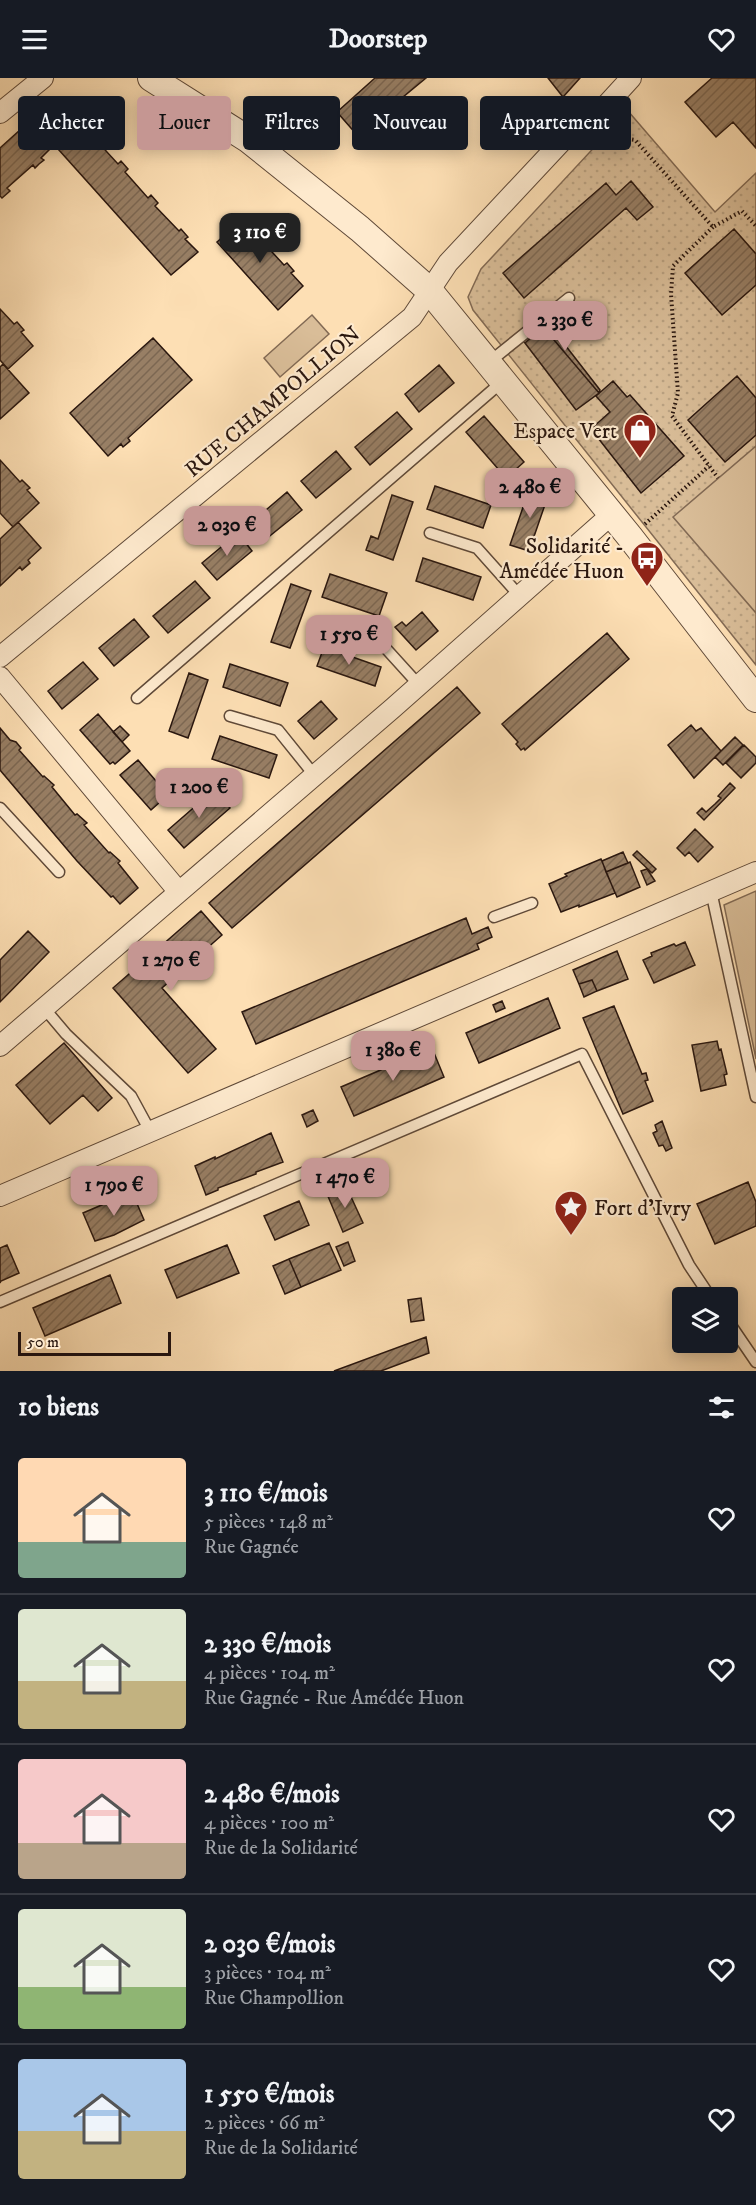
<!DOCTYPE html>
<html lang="fr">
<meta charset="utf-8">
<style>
:root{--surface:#171b24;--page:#20242c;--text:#f1f3f6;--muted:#9ea1a6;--line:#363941;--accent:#c59692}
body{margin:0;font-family:"IM FELL DW Pica",serif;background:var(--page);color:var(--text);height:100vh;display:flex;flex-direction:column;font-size:22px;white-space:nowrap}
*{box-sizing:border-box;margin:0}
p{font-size:20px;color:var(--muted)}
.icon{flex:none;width:33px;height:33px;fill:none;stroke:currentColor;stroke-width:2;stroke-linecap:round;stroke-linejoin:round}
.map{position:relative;height:1293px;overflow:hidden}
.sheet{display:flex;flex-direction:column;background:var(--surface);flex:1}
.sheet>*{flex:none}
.guide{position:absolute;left:18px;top:18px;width:720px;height:54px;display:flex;gap:12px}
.controls{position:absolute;left:672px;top:1209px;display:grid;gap:12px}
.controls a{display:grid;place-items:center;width:66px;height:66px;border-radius:6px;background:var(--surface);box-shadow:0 3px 15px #0003;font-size:30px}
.scale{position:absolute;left:18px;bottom:15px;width:153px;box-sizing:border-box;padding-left:6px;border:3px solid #2a170f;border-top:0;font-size:16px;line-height:21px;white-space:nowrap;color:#2a170f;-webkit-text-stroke:4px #feeace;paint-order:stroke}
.price{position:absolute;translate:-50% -51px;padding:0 14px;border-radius:12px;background:var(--accent);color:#111;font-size:20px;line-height:39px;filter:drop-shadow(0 2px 3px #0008)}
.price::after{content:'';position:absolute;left:50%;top:36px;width:18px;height:14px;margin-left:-9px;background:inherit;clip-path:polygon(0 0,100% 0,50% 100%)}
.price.current{background:#222;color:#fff}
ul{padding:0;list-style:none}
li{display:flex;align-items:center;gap:18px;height:150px;padding:0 18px}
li+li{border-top:2px solid var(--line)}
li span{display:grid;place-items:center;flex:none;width:168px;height:120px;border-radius:6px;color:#555}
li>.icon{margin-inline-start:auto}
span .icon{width:72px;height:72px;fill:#fffc;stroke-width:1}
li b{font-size:26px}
h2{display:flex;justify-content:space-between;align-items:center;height:72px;padding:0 18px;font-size:26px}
.tag{padding:0 21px;border-radius:6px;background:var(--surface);box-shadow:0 3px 15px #0003;font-size:21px;line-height:54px}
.tag.current{background:var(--accent);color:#111}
header{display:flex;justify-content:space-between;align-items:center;height:78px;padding:0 18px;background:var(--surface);font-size:27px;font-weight:700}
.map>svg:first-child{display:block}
.grass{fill:url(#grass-dots);stroke:#826a54;stroke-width:1.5}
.pitch{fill:#d9bd98;stroke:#826a54;stroke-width:1.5}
.building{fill:url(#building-hatch);stroke:#2a170f;stroke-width:1.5}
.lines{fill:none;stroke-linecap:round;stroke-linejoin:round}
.service-casing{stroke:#5f4938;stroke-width:13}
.minor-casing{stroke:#5f4938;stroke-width:22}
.tertiary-casing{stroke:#5f4938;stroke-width:28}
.path{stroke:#2a170f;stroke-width:4;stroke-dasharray:1.5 3;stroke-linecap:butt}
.service{stroke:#feeace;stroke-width:10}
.minor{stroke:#feeace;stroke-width:20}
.tertiary{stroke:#feeace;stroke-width:26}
.labels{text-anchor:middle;stroke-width:4.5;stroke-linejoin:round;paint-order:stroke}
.street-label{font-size:22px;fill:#2a170f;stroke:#feeace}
.poi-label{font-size:22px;fill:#2a170f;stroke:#feeace;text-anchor:end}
</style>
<header><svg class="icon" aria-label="menu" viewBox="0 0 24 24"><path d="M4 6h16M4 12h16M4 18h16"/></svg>Doorstep<svg class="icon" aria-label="heart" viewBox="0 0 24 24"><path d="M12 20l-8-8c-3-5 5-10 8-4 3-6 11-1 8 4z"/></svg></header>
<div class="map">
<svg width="756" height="1293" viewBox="0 0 756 1293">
<defs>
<pattern id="grass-dots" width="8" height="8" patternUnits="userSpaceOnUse" patternTransform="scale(1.5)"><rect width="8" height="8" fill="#d9bd98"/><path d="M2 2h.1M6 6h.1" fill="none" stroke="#baa282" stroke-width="1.8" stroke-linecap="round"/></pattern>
<pattern id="building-hatch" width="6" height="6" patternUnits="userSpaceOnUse" patternTransform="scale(1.5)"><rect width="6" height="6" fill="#987f65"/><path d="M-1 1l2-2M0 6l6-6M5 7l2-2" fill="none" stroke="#7c6752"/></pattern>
</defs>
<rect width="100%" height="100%" fill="#fddfb4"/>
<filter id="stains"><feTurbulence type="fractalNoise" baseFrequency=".00333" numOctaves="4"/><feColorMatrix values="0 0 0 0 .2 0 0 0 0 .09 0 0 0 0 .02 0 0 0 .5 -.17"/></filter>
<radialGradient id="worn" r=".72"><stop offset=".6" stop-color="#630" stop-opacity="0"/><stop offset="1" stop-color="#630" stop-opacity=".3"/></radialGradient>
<!-- grass -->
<path class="grass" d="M628 33 715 134 756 95V587L473 232 468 219 481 191Z"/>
<!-- pitch -->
<path class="pitch" d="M312 237 329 256 280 299 264 280Z
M756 368V535L673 439Z
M756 813V981L724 827Z"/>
<!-- building -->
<path class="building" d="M375 0H426L357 57 337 34Z
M548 0H580L563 19Z
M712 0H756V70L733 44 716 59 685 24Z
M76 40 88 53 90 50 97 58 95 61 118 86 121 83 128 91 125 94 148 120 151 117 158 125 155 128 179 153 181 151 188 159 185 161 198 174 171 197 50 62Z
M31 42 54 67 41 80 44 82 39 86 35 90 33 87 7 110 10 113 2 120 0 118V70Z
M631 103 653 129 637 142 626 130 524 220 503 195 606 105 616 117Z
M243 141 254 154 257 151 264 159 261 162 284 187 287 185 294 193 291 195 303 208 278 232 217 164Z
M734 151 756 176V207L722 237 685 195Z
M0 231 14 246 17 244 24 252 21 254 33 268 8 291 0 282Z
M548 245 600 312 599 315 543 249 525 265 523 263Z
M543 249 599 315 576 332 525 265Z
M153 260 192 302 128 360 130 363 123 369 121 366 108 378 70 335Z
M3 286 29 315 0 341V289Z
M439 287 454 305 419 334 405 316Z
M737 298 756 320V357L725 384 688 342Z
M613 303 627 319 630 317 684 378 641 415 591 351 610 334 596 318Z
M397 334 412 351 370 387 355 369Z
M484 338 524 384 506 400 466 354Z
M336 373 351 391 316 420 301 403Z
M0 382 20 404 22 402 30 410 27 412 39 425 13 449 0 435Z
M435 408 491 427 483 450 427 431Z
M530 409 549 415 529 473 510 467Z
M287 414 302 432 266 461 252 444Z
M392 417 413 424 393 482 366 472 371 458 378 461Z
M18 444 41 470 28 482 30 485 22 492 20 489 0 508V461Z
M238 455 252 473 217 502 202 485Z
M423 480 481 499 473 522 416 503Z
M330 496 387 515 379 538 322 519Z
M195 503 210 520 168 555 153 538Z
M291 506 311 513 290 570 271 564Z
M422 534 438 553 416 572 395 549 402 544 406 548Z
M134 541 149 559 114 588 99 570Z
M607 555 629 581 525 672 524 670 521 672 516 666 518 664 502 646Z
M324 569 381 589 375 608 317 588Z
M83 584 98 601 62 631 48 613Z
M230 586 288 605 280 628 223 609Z
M189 595 208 602 188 660 169 653Z
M457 609 480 635 232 850 209 825Z
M321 623 337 641 314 661 298 643Z
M98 636 130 673 115 686 113 684 110 686 80 652Z
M691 647 696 653 701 650 721 673 694 700 668 667Z
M120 648 129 657 122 664 113 654Z
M0 650 10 662 16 664 21 670 19 672 43 699 44 698 54 707 52 709 75 737 77 736 87 745 84 747 109 775 110 774 120 783 118 785 138 810 120 826 113 818 111 819 77 783 0 692Z
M220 658 277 677 269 700 212 681Z
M735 659 743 667 723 687 715 679Z
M744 667 756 679V685L741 700 726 685Z
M138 682 168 717 151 732 120 697Z
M730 705 735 710 704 742 697 735 702 730 706 734 715 726 721 720 718 718Z
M214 712 230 730 184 770 168 752Z
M695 751 713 769 698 784 689 774 685 778 677 770Z
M637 773 656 791 652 795 633 777Z
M623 774 628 785 606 794 602 783Z
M601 781 615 815 579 829V827L561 834 549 806 567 798 565 796Z
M630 784 640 809 617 819 606 794Z
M647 791 655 803 647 807 641 793Z
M201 833 222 857 162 910 216 971 188 995 113 910Z
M466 840 472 856 488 849 492 859 477 866 479 871 256 966 242 934Z
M28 853 49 874 0 924V882Z
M685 864 695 887 654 905 643 882 652 878 651 875 674 866 676 868Z
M617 873 628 901 597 913 592 902 579 906 573 892Z
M592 902 597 913 584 919 579 906Z
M548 920 560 950 479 985 466 955Z
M502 923 505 930 496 934 493 927Z
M614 928 642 996 646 995 648 1002 645 1003 653 1023 623 1036 583 940Z
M717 963 719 972 721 971 727 996 724 997 726 1007 701 1013 692 967Z
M64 965 112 1020 98 1033 83 1017 50 1046 16 1007Z
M432 970 444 999 354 1038 341 1009Z
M313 1032 318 1043 307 1049 302 1037Z
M662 1043 672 1070 666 1073 663 1067 659 1068 653 1055 657 1053 655 1047Z
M271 1055 283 1084 256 1094V1096L218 1110V1112L206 1117 195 1088 215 1079V1081Z
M748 1104 756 1124V1148L715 1166 697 1126Z
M346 1108 363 1145 343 1154 327 1116Z
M132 1114 144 1142 114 1157 95 1163 83 1135Z
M299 1123 309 1147 275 1162 264 1138Z
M348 1164 355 1183 344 1188 336 1169Z
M329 1165 341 1192 301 1209 289 1181Z
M7 1167 19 1195 1 1203 0 1205V1170Z
M227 1167 239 1195 177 1220 165 1192Z
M289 1181 301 1209 285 1216 273 1188Z
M110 1197 121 1225 45 1258 33 1230Z
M421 1220 424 1242 411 1244 408 1222Z
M426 1259 429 1275 381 1293H334Z"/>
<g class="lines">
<defs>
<path id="service" d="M488 285 569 220
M430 455 477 470 519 517
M329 549 380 564 419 607
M137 620 503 303
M230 638 278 652 315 698
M0 730 59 794
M711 813 756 1019
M494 839 532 825
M44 930 66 956 131 1018 150 1053
M0 1224 582 976 689 1187 711 1220
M728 1243 756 1284"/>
<path id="minor" d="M0 35 43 0
M0 579 412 239 448 185 564 61 576 50 600 34 631 0
M0 599 179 814
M0 968 393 630 612 436
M0 1118 756 794"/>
<path id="tertiary" d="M151 0 249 62 360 151 429 212 630 459 756 621"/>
</defs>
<!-- service casing -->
<use href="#service" class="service-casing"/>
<!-- minor casing -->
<use href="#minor" class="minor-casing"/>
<!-- tertiary casing -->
<use href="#tertiary" class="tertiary-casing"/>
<!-- path -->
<path class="path" d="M604 52 608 58 635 62 713 149 742 133 756 148
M713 149 673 188 671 216 678 315 672 338 718 400
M645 446 709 388"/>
<!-- service -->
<use href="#service" class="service"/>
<!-- minor -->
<use href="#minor" class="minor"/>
<!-- tertiary -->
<use href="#tertiary" class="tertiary"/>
</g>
<!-- icons -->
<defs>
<symbol id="shop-pin" viewBox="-11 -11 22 30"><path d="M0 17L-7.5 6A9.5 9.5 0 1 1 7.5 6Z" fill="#8f2418" stroke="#feeace"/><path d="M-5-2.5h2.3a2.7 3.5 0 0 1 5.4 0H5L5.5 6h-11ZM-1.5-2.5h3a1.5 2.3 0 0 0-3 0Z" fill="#fff"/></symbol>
<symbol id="bus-pin" viewBox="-11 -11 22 30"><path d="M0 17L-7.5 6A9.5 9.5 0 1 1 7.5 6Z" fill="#8f2418" stroke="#feeace"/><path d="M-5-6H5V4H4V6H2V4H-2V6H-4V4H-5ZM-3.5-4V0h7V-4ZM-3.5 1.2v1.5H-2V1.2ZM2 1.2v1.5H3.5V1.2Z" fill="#fff"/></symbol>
<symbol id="sight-pin" viewBox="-11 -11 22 30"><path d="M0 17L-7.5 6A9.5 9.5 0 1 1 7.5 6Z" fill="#8f2418" stroke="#feeace"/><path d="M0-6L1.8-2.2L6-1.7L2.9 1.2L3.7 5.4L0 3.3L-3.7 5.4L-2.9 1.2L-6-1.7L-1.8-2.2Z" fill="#fff"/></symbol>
</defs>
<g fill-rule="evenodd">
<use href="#shop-pin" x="621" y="333" width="38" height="52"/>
<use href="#bus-pin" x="628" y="461" width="38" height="52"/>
<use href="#sight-pin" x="552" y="1110" width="38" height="52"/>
</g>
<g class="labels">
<!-- street labels -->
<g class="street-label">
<text transform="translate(272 323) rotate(-40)" y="8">RUE CHAMPOLLION</text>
</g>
<!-- poi labels -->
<g class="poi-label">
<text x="617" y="360">Espace Vert</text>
<text x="624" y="475">Solidarité -<tspan x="624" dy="25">Amédée Huon</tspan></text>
<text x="594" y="1137" text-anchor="start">Fort d'Ivry</text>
</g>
</g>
<rect width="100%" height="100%" filter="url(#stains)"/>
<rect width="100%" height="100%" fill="url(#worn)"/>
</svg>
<div class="controls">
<a><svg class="icon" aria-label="layers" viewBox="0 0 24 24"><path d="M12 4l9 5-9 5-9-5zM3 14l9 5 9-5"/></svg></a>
</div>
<div class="scale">50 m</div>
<b class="price current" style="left:260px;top:186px">3 110 €</b>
<b class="price" style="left:565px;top:274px">2 330 €</b>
<b class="price" style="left:530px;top:441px">2 480 €</b>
<b class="price" style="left:227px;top:479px">2 030 €</b>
<b class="price" style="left:349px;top:588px">1 550 €</b>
<b class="price" style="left:199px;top:741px">1 200 €</b>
<b class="price" style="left:171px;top:914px">1 270 €</b>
<b class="price" style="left:393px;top:1004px">1 380 €</b>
<b class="price" style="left:345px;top:1131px">1 470 €</b>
<b class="price" style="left:114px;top:1139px">1 790 €</b>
<div class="guide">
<a class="tag">Acheter</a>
<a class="tag current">Louer</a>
<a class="tag">Filtres</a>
<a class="tag">Nouveau</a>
<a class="tag">Appartement</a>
</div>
</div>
<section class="sheet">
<h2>10 biens<svg class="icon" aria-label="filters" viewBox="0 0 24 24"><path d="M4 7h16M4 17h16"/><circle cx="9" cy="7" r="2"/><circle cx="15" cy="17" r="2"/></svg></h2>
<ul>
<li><span style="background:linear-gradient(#ffd9b3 70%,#7fa58c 0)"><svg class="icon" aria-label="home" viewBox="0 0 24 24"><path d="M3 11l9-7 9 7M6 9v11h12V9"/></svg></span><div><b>3 110 €/mois</b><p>5 pièces · 148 m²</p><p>Rue Gagnée</p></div><svg class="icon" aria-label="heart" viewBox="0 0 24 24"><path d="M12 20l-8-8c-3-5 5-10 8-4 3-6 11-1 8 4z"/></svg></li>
<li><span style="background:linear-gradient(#dfe7d0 60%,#c2b280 0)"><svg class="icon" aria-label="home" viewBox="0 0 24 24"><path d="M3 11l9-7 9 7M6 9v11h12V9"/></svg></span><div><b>2 330 €/mois</b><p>4 pièces · 104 m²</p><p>Rue Gagnée - Rue Amédée Huon</p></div><svg class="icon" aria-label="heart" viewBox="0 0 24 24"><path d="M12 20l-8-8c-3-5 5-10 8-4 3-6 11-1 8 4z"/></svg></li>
<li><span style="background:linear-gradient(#f6c9c9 70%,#b9a48a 0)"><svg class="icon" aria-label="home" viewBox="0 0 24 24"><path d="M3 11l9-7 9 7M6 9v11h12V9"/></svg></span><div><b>2 480 €/mois</b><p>4 pièces · 100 m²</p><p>Rue de la Solidarité</p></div><svg class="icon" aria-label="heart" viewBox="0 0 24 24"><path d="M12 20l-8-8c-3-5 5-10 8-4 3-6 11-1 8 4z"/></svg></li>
<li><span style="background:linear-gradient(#dfe7d0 65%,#8fb573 0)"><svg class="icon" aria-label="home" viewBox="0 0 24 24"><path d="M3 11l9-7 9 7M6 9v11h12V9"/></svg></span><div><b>2 030 €/mois</b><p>3 pièces · 104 m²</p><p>Rue Champollion</p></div><svg class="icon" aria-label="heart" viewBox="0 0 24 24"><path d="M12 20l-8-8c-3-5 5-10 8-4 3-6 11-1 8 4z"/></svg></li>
<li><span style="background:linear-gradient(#a9c7e8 60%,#c2b280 0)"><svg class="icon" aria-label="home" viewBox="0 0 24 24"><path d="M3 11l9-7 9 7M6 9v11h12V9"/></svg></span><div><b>1 550 €/mois</b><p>2 pièces · 66 m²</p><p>Rue de la Solidarité</p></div><svg class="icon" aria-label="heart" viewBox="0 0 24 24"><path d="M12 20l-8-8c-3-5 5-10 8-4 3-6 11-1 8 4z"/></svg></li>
</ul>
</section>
